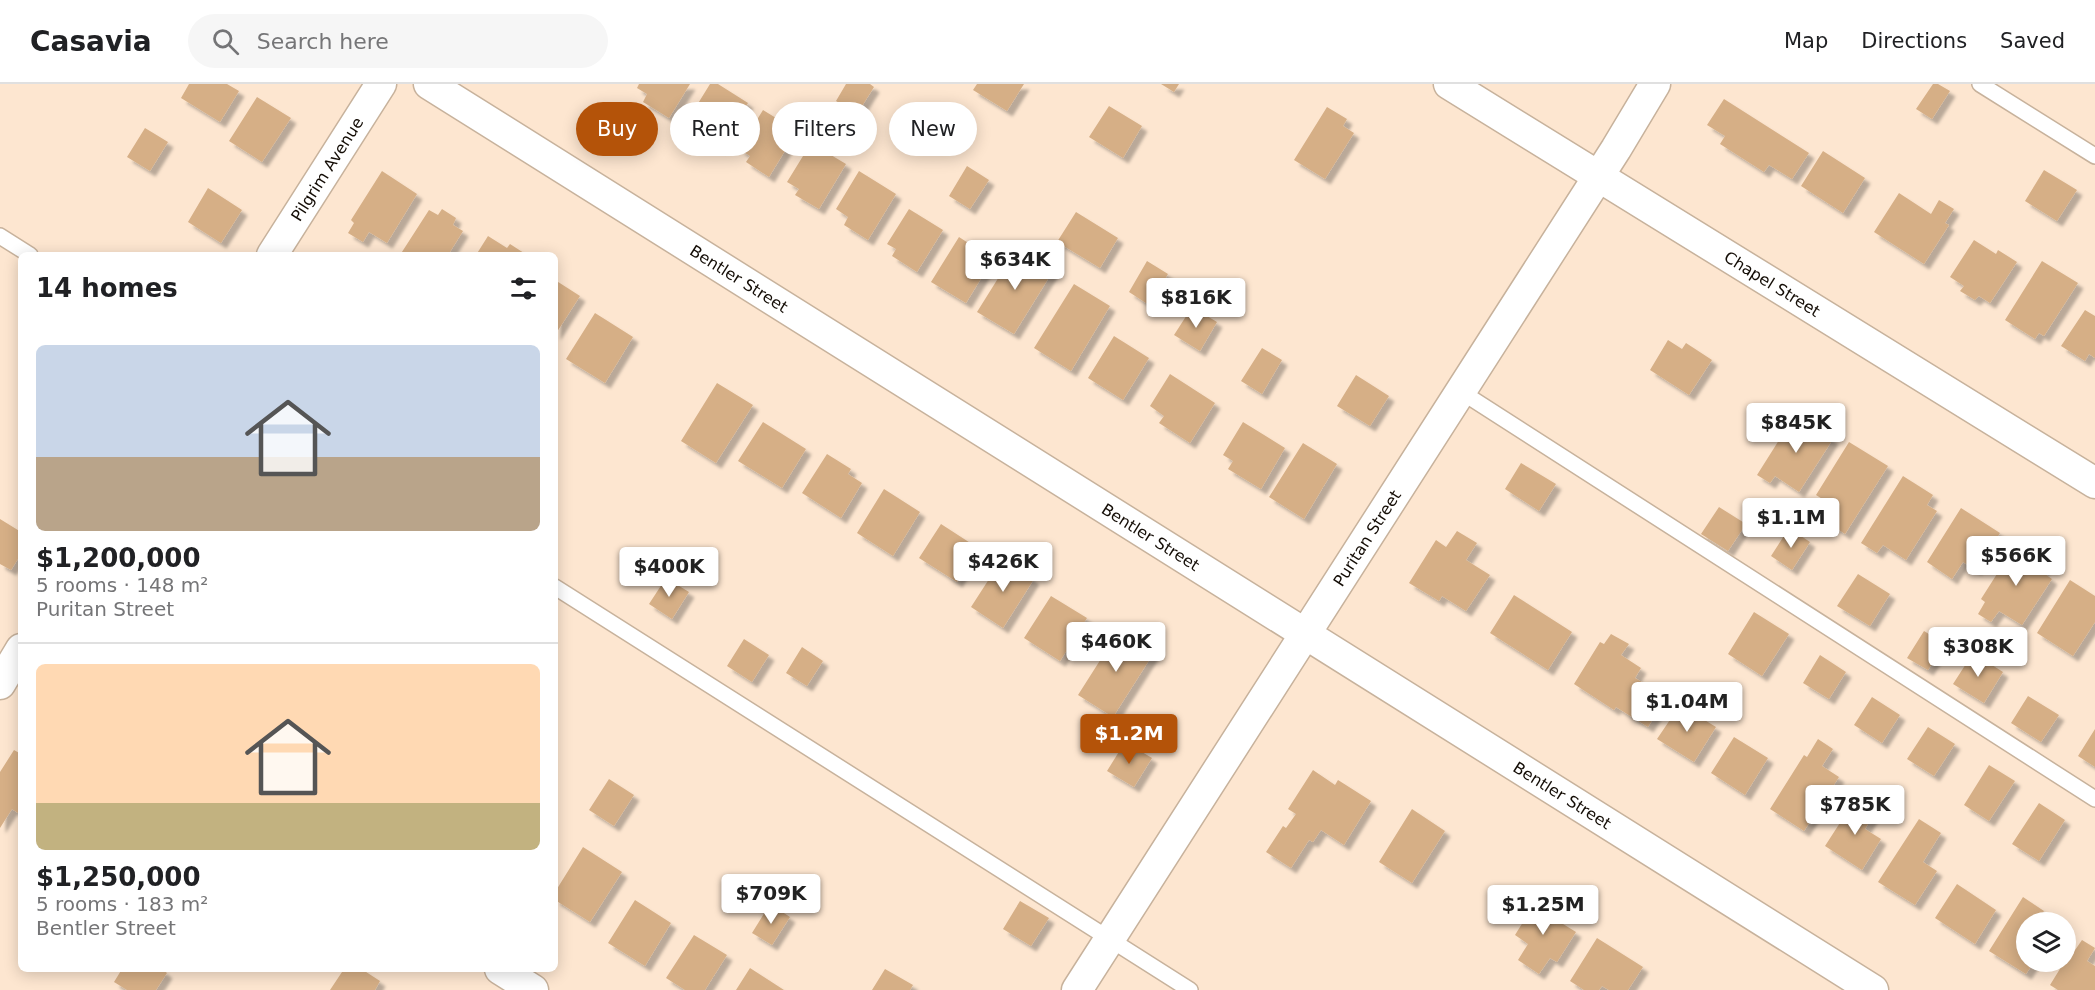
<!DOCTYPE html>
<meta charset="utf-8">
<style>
:root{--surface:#fff;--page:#f6f6f6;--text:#202124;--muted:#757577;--line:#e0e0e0;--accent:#b45309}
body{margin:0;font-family:"DejaVu Sans",sans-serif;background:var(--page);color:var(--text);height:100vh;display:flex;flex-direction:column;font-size:22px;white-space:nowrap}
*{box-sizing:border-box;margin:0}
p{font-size:20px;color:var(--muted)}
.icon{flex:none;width:33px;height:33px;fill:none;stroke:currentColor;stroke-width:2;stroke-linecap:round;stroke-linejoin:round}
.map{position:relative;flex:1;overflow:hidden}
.drawer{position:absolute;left:18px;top:168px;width:540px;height:720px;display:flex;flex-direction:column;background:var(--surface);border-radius:9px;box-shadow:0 3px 15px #0003}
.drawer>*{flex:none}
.hud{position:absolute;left:576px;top:18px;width:570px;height:54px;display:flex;gap:12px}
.tools{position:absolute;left:2016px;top:828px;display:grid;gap:12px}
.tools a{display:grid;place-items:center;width:60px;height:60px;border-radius:50%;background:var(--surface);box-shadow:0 3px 15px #0003;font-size:30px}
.price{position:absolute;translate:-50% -51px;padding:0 14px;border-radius:6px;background:#fff;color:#222;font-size:20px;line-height:39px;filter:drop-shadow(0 2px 3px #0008)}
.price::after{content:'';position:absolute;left:50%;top:36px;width:18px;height:14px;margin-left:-9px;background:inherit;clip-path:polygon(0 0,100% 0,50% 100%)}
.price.active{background:var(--accent);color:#fff}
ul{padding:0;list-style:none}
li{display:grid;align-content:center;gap:12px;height:318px;padding:0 18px}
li+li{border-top:2px solid var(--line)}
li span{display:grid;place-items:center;height:186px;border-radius:9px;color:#555}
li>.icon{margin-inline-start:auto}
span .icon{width:108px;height:108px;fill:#fffc;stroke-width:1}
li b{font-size:26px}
h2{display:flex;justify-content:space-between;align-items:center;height:72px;padding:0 18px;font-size:26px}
.tag{padding:0 21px;border-radius:27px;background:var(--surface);box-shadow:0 3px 15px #0003;font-size:21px;line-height:54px}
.tag.active{background:var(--accent);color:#fff}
header{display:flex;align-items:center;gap:36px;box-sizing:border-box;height:84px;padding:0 30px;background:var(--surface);border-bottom:2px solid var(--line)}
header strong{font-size:28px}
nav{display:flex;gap:33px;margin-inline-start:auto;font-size:21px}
.search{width:420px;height:54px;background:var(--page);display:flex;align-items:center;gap:15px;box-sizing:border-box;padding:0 21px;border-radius:33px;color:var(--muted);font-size:22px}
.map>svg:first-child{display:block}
.building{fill:#d6af86;filter:url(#shadow)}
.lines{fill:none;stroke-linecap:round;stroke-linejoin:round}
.service-casing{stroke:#c7b29c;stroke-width:18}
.minor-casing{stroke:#c7b29c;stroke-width:33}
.service{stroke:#fff;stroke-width:15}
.minor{stroke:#fff;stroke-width:30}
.labels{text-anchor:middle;stroke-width:4.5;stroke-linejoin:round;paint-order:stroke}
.street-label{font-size:16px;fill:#130c05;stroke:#fff6ed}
</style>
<header>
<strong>Casavia</strong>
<div class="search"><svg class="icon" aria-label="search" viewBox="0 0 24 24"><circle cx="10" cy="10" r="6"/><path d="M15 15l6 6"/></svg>Search here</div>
<nav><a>Map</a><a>Directions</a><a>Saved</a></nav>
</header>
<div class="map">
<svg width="2095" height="906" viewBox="0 0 2095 906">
<defs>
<filter id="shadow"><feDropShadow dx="5.5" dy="5.5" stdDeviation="1.5" flood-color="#0004"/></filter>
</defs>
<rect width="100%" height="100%" fill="#fde6d0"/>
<!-- building -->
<path class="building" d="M189 0H227L239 7 220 38 181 14Z
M639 0H690L669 34 643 18 647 10 637 4Z
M710 0H718L748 19 720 64 702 54 699 58 681 47Z
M846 0H870L874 3 857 30 836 17Z
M977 0H1024L1007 27 973 6Z
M1161 0H1179L1174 8Z
M1933 0H1938L1950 7 1932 35 1916 25Z
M257 13 291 34 262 78 229 57Z
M1724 15 1809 69 1792 95 1769 81 1764 88 1720 60 1725 52 1707 41Z
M1109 22 1142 42 1123 74 1089 53Z
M1327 23 1347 35 1343 42 1354 49 1325 95 1294 76Z
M763 26 797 47 769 93 746 78 750 72 739 65Z
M145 44 168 58 150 87 127 73Z
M811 59 846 80 819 125 795 111 799 105 787 98Z
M1823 67 1865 94 1843 129 1801 102Z
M967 82 989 96 970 125 949 112Z
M2044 86 2077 106 2057 137 2025 117Z
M382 87 417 110 387 159 369 148 363 158 348 149 354 139 351 136Z
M859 87 896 110 868 156 844 141 848 133 836 125Z
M208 104 242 126 221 159 188 138Z
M1899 109 1931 130 1939 116 1954 125 1945 139 1949 141 1924 180 1874 148Z
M442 125 456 134 453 141 463 147 448 171H400L429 126 438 131Z
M909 125 943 146 917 188 892 172 896 165 887 160Z
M1076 128 1118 154 1100 184 1057 158Z
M488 152 507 164 510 160 527 171H476Z
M959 153 993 175 966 219 931 198Z
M1974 156 1996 170 1998 166 2017 178 1990 219 1979 212 1975 216 1960 207 1964 202 1950 193Z
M1017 164 1053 187 1014 250 977 228Z
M1147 177 1168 190 1149 221 1129 208Z
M2042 177 2078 199 2044 252 2039 249 2035 255 2005 236Z
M555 196 580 212 555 251Z
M1074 200 1110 222 1071 287 1034 264Z
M1192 223 1217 238 1200 267 1174 251Z
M2085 226 2095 232V274L2089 270 2085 277 2061 262Z
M595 229 633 253 605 299 566 275Z
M1114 252 1149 274 1123 316 1088 294Z
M1668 256 1682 265 1686 259 1712 276 1689 311 1650 286Z
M1262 264 1282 276 1262 310 1241 297Z
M1170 290 1215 319 1190 359 1159 339 1164 332 1150 322Z
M1356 291 1389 312 1370 342 1337 322Z
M717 299 753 321 716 379 681 357Z
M1795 331 1833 355 1799 408 1775 392 1770 399 1757 391Z
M763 338 806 365 782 404 738 377Z
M1243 338 1285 364 1261 405 1228 385 1233 377 1223 371Z
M1849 358 1888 382 1845 450 1826 437 1835 423 1816 411Z
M1303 359 1337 380 1304 435 1269 413Z
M827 370 851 385 848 390 862 399 841 434 802 409Z
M1521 379 1556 400 1539 427 1505 405Z
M1903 392 1933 411 1927 421 1937 427 1906 476 1883 461 1877 469 1861 459Z
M884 405 920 428 893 472 857 449Z
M1719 423 1746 440 1728 467 1701 450Z
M1961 424 2000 449 1976 486 1963 478 1952 495 1927 478Z
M0 435 21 448V470L11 486 0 480Z
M941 440 978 464 957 498 919 474Z
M1789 444 1810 458 1792 486 1771 472Z
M1457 447 1477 459 1466 476 1490 491 1466 527 1442 512 1439 517 1409 499 1436 456 1446 463Z
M2016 460 2047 480 2042 488 2052 495 2022 541 1999 527 1991 538 1978 530 1985 518 1981 515Z
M1002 475 1034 495 1003 544 971 523Z
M1858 490 1890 510 1870 542 1837 522Z
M666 494 689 508 672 535 649 520Z
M2070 496 2095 512V538L2073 572 2037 549Z
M1514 511 1572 548 1548 586 1490 549Z
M1051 512 1087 534 1060 577 1024 554Z
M1754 528 1789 550 1762 592 1728 570Z
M1120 545 1155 567 1113 633 1078 611Z
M1924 547 1945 560 1928 586 1907 574Z
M1611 550 1629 560 1621 571 1641 584 1635 594 1667 613 1648 643 1616 623 1614 626 1574 600 1600 558 1604 560Z
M744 555 769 571 752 598 727 582Z
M802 563 823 577 807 602 786 589Z
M1973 569 2003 588 1984 619 1953 600Z
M1820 571 1846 588 1829 615 1803 599Z
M2028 612 2059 631 2041 658 2011 639Z
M1872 613 1900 631 1882 659 1854 641Z
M1680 621 1716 643 1694 678 1657 655Z
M1928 643 1955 660 1934 692 1907 675Z
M2095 645V683L2078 672Z
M1734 653 1768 674 1745 711 1711 689Z
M1818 655 1833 665 1822 682 1839 693 1804 747 1770 725 1804 671 1807 673Z
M1125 658 1152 674 1134 703 1107 687Z
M14 666 21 670V731L12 725 0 744V688Z
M1989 681 2015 697 1989 737 1964 721Z
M1313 686 1335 701 1338 696 1371 717 1344 761 1321 746 1313 758 1309 756 1291 784 1266 768 1283 742 1286 744 1296 730 1288 725Z
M609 695 634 711 614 742 589 726Z
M1856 714 1876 727 1865 745 1881 755 1862 786 1825 762Z
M2039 719 2065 736 2039 777 2012 760Z
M1412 725 1445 747 1412 799 1379 778Z
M1919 735 1941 749 1923 778 1937 787 1915 821 1878 798Z
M583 763 622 788 590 838 555 816V808Z
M1957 800 1996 826 1975 860 1935 834Z
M1540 811 1556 822 1550 832 1576 848 1557 878 1550 874 1539 890 1518 876 1528 860 1515 851Z
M2023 813 2044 827 2037 838H2026V878H2034L2026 890 1989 867Z
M635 816 671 839 645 882 608 859Z
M1020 817 1049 834 1031 862 1003 845Z
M770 820 790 833 772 861 752 849Z
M694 851 727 871 705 906H685L666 894Z
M1597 854 1643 883 1628 906H1609L1602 902 1599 906H1584L1570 897Z
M2082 856 2095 864 2087 877 2095 882V906H2058L2050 901 2071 867 2073 869Z
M750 884 784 906H736Z
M122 885H162L167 889 156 906H127L114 898Z
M344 885H364L363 886 380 897 375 906H330Z
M885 885 913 901 910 906H872Z"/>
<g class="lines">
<defs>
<path id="service" d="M1980 0 2095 72
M0 152 30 171
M1460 307 2095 715
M555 503 1190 906"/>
<g id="minor">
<path id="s1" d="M429 0 1873 906"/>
<path id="s2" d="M1449 0 2095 399"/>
<path id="s3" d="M272 171 381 0"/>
<path d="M0 600 21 565"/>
<path d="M500 885 533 906"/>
<path id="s4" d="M1077 906 1616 65 1655 0"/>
</g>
</defs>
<!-- service casing -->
<use href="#service" class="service-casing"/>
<!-- minor casing -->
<use href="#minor" class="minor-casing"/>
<!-- service -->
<use href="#service" class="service"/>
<!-- minor -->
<use href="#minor" class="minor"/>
</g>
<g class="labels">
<!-- street labels -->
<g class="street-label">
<text dy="6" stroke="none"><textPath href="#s3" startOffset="102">Pilgrim Avenue</textPath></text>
<text dy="6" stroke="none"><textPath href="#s1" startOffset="366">Bentler Street</textPath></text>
<text dy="6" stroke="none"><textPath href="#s2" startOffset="380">Chapel Street</textPath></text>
<text dy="6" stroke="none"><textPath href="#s1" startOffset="852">Bentler Street</textPath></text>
<text dy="6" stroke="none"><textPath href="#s4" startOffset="537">Puritan Street</textPath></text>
<text dy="6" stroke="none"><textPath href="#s1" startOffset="1338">Bentler Street</textPath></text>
</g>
</g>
</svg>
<div class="tools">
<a><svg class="icon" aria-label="layers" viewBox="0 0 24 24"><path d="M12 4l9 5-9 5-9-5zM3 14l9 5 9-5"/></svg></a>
</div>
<b class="price" style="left:1015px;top:207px">$634K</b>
<b class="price" style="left:1196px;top:245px">$816K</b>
<b class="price" style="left:1796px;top:370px">$845K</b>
<b class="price" style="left:1791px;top:465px">$1.1M</b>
<b class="price" style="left:2016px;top:503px">$566K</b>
<b class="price" style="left:1003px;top:509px">$426K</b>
<b class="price" style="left:669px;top:514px">$400K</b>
<b class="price" style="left:1116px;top:589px">$460K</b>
<b class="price" style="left:1978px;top:594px">$308K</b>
<b class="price" style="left:1687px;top:649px">$1.04M</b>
<b class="price active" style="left:1129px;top:681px">$1.2M</b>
<b class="price" style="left:1855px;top:752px">$785K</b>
<b class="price" style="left:771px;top:841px">$709K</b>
<b class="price" style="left:1543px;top:852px">$1.25M</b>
<div class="hud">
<a class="tag active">Buy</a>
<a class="tag">Rent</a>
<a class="tag">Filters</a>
<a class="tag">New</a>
</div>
<section class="drawer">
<h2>14 homes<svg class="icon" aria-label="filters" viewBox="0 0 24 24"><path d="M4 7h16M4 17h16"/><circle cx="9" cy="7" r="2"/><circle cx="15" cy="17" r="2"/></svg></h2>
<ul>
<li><span style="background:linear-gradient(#c9d6e8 60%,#b9a48a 0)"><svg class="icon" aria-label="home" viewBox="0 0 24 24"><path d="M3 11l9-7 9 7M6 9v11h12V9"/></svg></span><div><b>$1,200,000</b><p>5 rooms · 148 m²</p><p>Puritan Street</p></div></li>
<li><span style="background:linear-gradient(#ffd9b3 75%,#c2b280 0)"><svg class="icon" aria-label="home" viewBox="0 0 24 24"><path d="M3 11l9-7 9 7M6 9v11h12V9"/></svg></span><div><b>$1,250,000</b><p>5 rooms · 183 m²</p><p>Bentler Street</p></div></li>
</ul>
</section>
</div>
